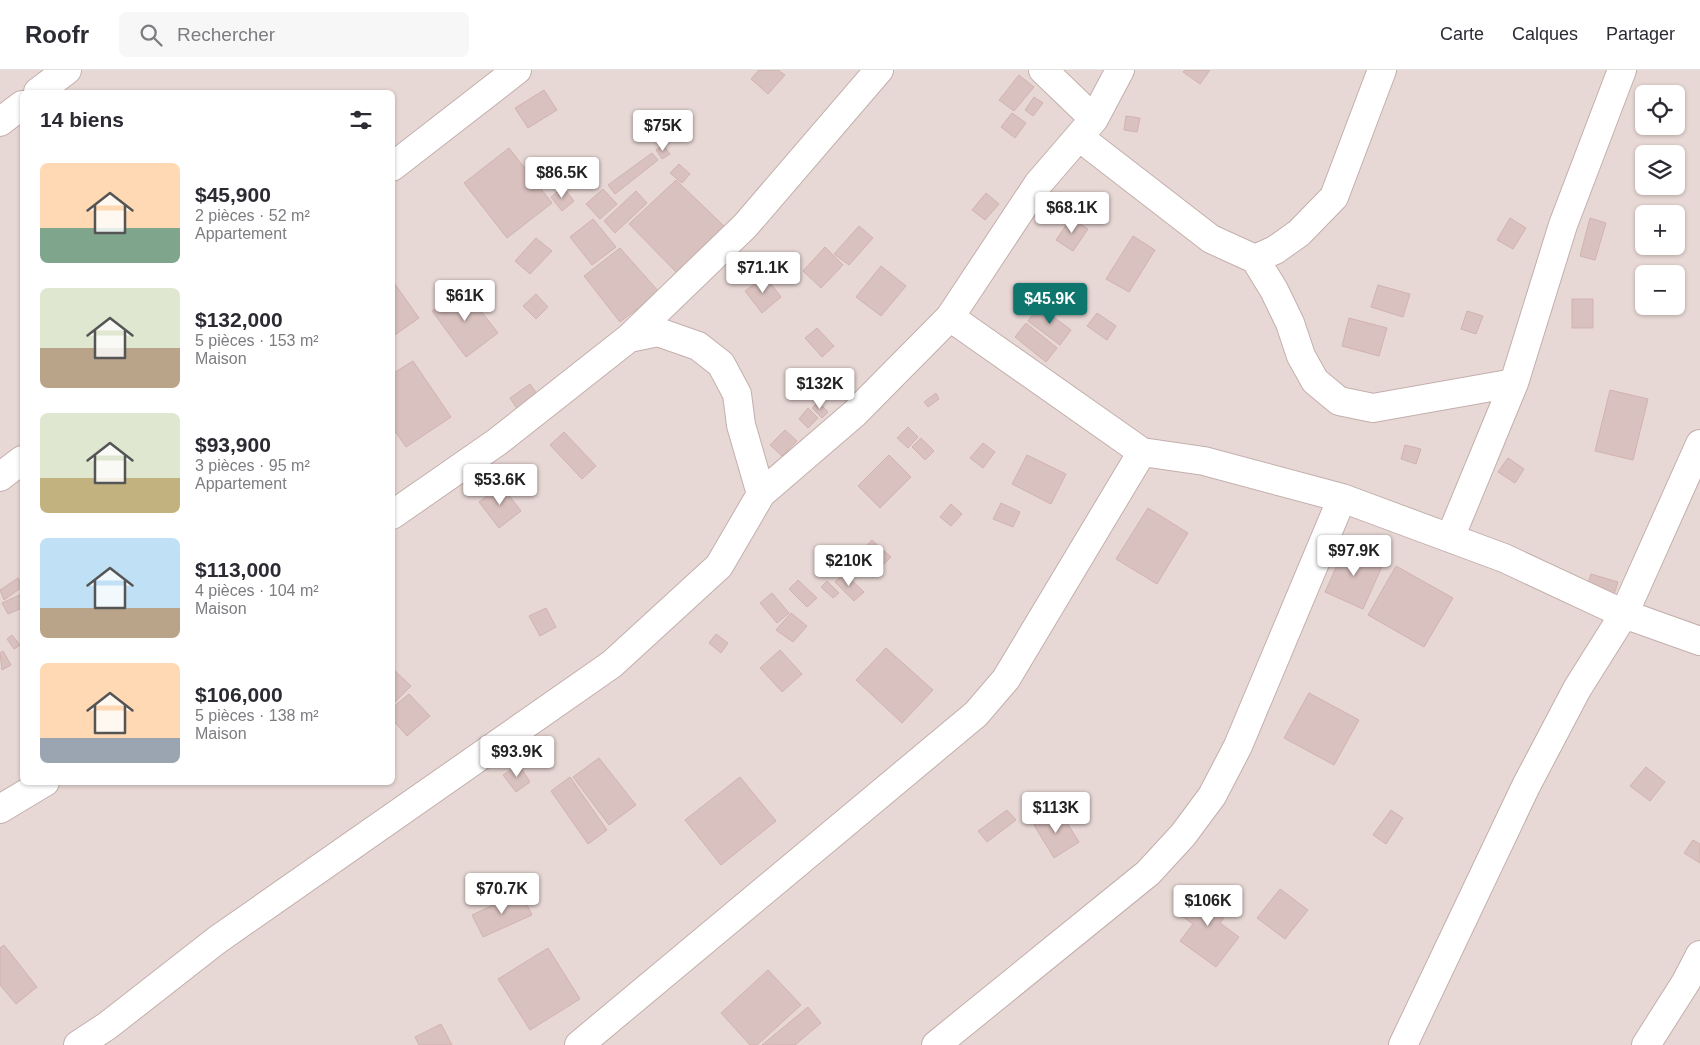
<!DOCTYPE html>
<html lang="fr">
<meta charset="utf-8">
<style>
:root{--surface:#fff;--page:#f7f7f7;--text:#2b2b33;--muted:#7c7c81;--line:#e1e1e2;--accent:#0f766e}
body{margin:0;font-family:Helvetica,sans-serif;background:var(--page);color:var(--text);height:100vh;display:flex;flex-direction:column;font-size:19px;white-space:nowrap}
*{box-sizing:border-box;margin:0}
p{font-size:16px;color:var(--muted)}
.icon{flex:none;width:28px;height:28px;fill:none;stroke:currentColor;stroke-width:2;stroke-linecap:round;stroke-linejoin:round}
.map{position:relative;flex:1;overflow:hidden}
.side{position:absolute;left:20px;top:20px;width:375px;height:695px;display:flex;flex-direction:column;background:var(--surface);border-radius:8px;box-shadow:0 1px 4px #0004}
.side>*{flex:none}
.controls{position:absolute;left:1635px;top:15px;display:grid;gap:10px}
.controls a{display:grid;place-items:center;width:50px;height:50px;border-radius:8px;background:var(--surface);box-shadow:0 1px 4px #0004;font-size:25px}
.price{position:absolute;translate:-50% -42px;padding:0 11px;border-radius:5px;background:#fff;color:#222;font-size:16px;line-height:32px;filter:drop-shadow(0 1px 2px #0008)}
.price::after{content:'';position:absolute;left:50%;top:30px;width:15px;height:11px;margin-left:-8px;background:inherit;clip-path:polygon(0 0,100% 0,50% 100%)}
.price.active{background:var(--accent);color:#fff}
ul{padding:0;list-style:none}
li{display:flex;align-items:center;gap:15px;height:125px;padding:0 20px}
li span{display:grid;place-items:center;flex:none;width:140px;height:100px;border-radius:8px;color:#555}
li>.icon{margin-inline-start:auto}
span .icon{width:60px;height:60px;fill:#fffc;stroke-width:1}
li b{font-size:21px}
h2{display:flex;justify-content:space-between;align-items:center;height:60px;padding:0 20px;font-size:21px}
header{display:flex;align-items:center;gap:30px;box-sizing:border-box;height:70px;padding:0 25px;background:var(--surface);border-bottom:1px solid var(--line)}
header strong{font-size:24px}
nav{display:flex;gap:28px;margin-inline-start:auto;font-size:18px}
.search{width:350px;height:45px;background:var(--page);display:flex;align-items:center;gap:12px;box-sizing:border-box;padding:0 18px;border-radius:8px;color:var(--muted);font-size:19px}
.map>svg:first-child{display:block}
.residential{fill:#e8d8d5;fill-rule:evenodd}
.building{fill:#d9c1bf;stroke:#d1b2af}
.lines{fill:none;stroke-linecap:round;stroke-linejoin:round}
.minor-casing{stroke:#c3afac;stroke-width:30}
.minor{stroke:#fff;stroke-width:28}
</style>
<header>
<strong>Roofr</strong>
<div class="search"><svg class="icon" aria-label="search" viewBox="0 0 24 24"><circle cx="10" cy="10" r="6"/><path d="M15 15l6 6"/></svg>Rechercher</div>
<nav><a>Carte</a><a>Calques</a><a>Partager</a></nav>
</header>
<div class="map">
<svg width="1700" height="975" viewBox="0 0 1700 975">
<rect width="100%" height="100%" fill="#f4e9e7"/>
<!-- residential -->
<path class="residential" d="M0 0H1700V975H0ZM22 22H392V712H22ZM1644 24H1676V56H1644ZM1644 84H1676V116H1644ZM1644 144H1676V176H1644ZM1644 204H1676V236H1644Z"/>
<!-- building -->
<path class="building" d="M759 0H778L785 5 768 24 751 9Z
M1185 0H1210L1200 14 1183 2Z
M1019 5 1034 17 1014 41 999 30Z
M544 20 557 40 528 58 515 38Z
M1034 27 1043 33 1033 46 1025 40Z
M1012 43 1026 53 1015 68 1001 57Z
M1126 46 1140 48 1137 62 1124 60Z
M663 75 670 84 662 89 656 80Z
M509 78 552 133 507 168 464 113Z
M652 83 658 90 615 124 608 115Z
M679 94 690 104 682 113 670 103Z
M676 110 725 157 678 204 629 154Z
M563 117 574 131 562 141 551 127Z
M603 119 617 134 600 149 586 134Z
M636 121 647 133 615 163 604 151Z
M986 123 999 134 985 150 972 140Z
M1071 148 1088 159 1073 181 1056 170Z
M1510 148 1526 158 1513 179 1497 170Z
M1590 148 1606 153 1595 190 1580 186Z
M593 149 616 177 592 195 570 167Z
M859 156 873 168 849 195 834 184Z
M1133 166 1155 180 1129 222 1106 209Z
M536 168 552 181 530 204 515 191Z
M825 177 843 195 821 218 803 201Z
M620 178 659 222 620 252 584 206Z
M881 196 906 216 881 246 856 227Z
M765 206 781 227 762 243 745 221Z
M392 210 419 248 392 267Z
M1378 215 1410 224 1403 247 1371 237Z
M463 218 498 263 466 287 432 241Z
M536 224 548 237 536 249 523 236Z
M1572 229H1593V258H1572Z
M1039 236 1071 260 1060 275 1028 251Z
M1467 241 1483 246 1476 264 1461 259Z
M1097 243 1116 256 1107 270 1087 256Z
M1349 248 1387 258 1379 286 1342 276Z
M1026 253 1057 278 1046 292 1015 267Z
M817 258 834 276 822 287 805 268Z
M413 291 451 347 406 377 392 357V304Z
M530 314 542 331 522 346 510 328Z
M1610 320 1648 329 1633 390 1595 381Z
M936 323 939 329 928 337 924 332Z
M818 332 828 342 822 348 812 338Z
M808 338 818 348 808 358 799 349Z
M908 357 918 367 908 378 897 368Z
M785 360 797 371 782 386 770 375Z
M564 362 596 396 582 409 550 375Z
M921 368 934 381 925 390 912 377Z
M983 373 995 382 983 398 970 388Z
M1405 375 1421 379 1416 394 1401 389Z
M889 385 911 407 880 438 858 416Z
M1027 385 1066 404 1051 434 1012 414Z
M1508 388 1524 399 1515 413 1498 402Z
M501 415 521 441 499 458 479 432Z
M1001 433 1020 442 1013 457 993 449Z
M951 434 962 444 951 456 940 447Z
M1148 438 1188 463 1157 514 1116 489Z
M872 470 891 487 880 498 861 481Z
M1346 475 1384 492 1363 539 1325 522Z
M860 487 872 497 865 506 853 496Z
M1396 496 1453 528 1424 577 1368 545Z
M844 503 864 522 854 531 835 512Z
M1591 504 1618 512 1613 528 1586 520Z
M18 508 22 517 4 530 0 520Z
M798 510 817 528 807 537 789 519Z
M827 511 839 523 833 528 821 517Z
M772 523 789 543 777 553 760 533Z
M22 524V538L8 544 2 533Z
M546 538 556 557 540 566 529 546Z
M791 543 807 556 793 572 776 560Z
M716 564 728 573 721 583 709 573Z
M12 565 20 575 14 579 7 569Z
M886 578 933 620 902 653 856 610Z
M780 580 802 604 782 622 760 598Z
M3 581 11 595 2 600 0 583Z
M392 598 411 616 392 635Z
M1309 623 1359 650 1334 695 1284 668Z
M409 624 430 646 407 666 392 649V638Z
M527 678 535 688 525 696 517 686Z
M599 688 636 735 609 755 573 707Z
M519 695 530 712 516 722 503 705Z
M1646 697 1665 712 1650 731 1630 716Z
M570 707 607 760 588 774 551 721Z
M740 707 776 751 721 795 685 750Z
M1007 740 1016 750 987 772 978 761Z
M1059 740 1079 772 1054 788 1034 755Z
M1391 740 1403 748 1386 774 1373 765Z
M1693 770 1700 774V793L1684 783Z
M1200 816 1230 839 1220 853 1239 867 1216 897 1180 871 1193 854 1179 844Z
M1280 819 1308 840 1285 869 1257 848Z
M521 822 532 845 483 867 472 845Z
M4 875 37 917 16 934 0 915V878Z
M548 878 580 929 530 960 498 909Z
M768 900 801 935 757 975H750L721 943Z
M808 937 821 953 795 975H762Z
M441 954 452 975H419L415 967Z"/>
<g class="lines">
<defs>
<path id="minor" d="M1043 0 1094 49
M38 22 67 0
M0 52 22 35
M1079 67 1211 169 1255 189 1274 220 1290 253 1301 286 1315 311 1339 331 1373 338 1514 313
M392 97 517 0
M1255 189 1275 180 1299 163 1334 127 1382 0
M950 247 1142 382 1204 391 1342 428 1504 488 1624 544 1700 571
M629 268 658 262 698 276 721 294 737 324 741 355 761 424
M0 407 22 390
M392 445 497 372 629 268 745 156 879 0
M1450 468 1514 313 1563 155 1622 0
M0 739 45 712
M78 975 107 956 217 870 612 594 719 496 761 424 854 344 950 247 1038 114 1094 49 1120 0
M579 975 976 644 1006 609 1142 382
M936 975 1148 803 1183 765 1212 726 1238 676 1342 428
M1403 975 1526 716 1577 619 1624 544 1700 374
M1646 975 1686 912 1700 885"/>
</defs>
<!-- minor casing -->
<use href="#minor" class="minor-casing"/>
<!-- minor -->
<use href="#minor" class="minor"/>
</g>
</svg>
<div class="controls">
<a><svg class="icon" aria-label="locate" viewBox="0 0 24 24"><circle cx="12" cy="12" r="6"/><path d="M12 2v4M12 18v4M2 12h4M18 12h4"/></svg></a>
<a><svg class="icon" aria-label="layers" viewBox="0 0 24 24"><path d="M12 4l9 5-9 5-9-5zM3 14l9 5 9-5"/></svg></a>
<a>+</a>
<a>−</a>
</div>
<b class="price" style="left:663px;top:82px">$75K</b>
<b class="price" style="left:562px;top:129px">$86.5K</b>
<b class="price" style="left:1072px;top:164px">$68.1K</b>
<b class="price" style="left:763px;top:224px">$71.1K</b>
<b class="price" style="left:465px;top:252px">$61K</b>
<b class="price active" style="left:1050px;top:255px">$45.9K</b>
<b class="price" style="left:820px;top:340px">$132K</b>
<b class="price" style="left:500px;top:436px">$53.6K</b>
<b class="price" style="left:1354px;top:507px">$97.9K</b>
<b class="price" style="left:849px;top:517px">$210K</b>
<b class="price" style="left:517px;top:708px">$93.9K</b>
<b class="price" style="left:1056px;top:764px">$113K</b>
<b class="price" style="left:502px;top:845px">$70.7K</b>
<b class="price" style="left:1208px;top:857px">$106K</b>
<section class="side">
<h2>14 biens<svg class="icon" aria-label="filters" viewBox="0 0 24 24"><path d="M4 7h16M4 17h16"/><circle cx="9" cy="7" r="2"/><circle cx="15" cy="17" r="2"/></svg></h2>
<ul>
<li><span style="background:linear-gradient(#ffd9b3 65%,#7fa58c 0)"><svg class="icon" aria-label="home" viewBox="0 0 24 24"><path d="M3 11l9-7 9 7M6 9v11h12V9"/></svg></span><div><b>$45,900</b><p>2 pièces · 52 m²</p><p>Appartement</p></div></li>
<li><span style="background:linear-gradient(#dfe7d0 60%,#b9a48a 0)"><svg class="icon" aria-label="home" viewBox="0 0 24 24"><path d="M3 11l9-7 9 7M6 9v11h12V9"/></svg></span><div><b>$132,000</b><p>5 pièces · 153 m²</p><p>Maison</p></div></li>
<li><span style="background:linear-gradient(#dfe7d0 65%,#c2b280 0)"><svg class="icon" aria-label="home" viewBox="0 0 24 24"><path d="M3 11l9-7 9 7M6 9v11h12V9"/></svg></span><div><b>$93,900</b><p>3 pièces · 95 m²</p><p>Appartement</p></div></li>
<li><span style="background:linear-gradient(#bfe0f5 70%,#b9a48a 0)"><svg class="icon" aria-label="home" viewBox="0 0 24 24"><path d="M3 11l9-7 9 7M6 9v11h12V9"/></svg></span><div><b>$113,000</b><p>4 pièces · 104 m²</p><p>Maison</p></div></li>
<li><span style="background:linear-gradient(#ffd9b3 75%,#9aa5b1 0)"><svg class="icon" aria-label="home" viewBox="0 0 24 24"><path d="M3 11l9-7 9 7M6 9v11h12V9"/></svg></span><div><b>$106,000</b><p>5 pièces · 138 m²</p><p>Maison</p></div></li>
</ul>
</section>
</div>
